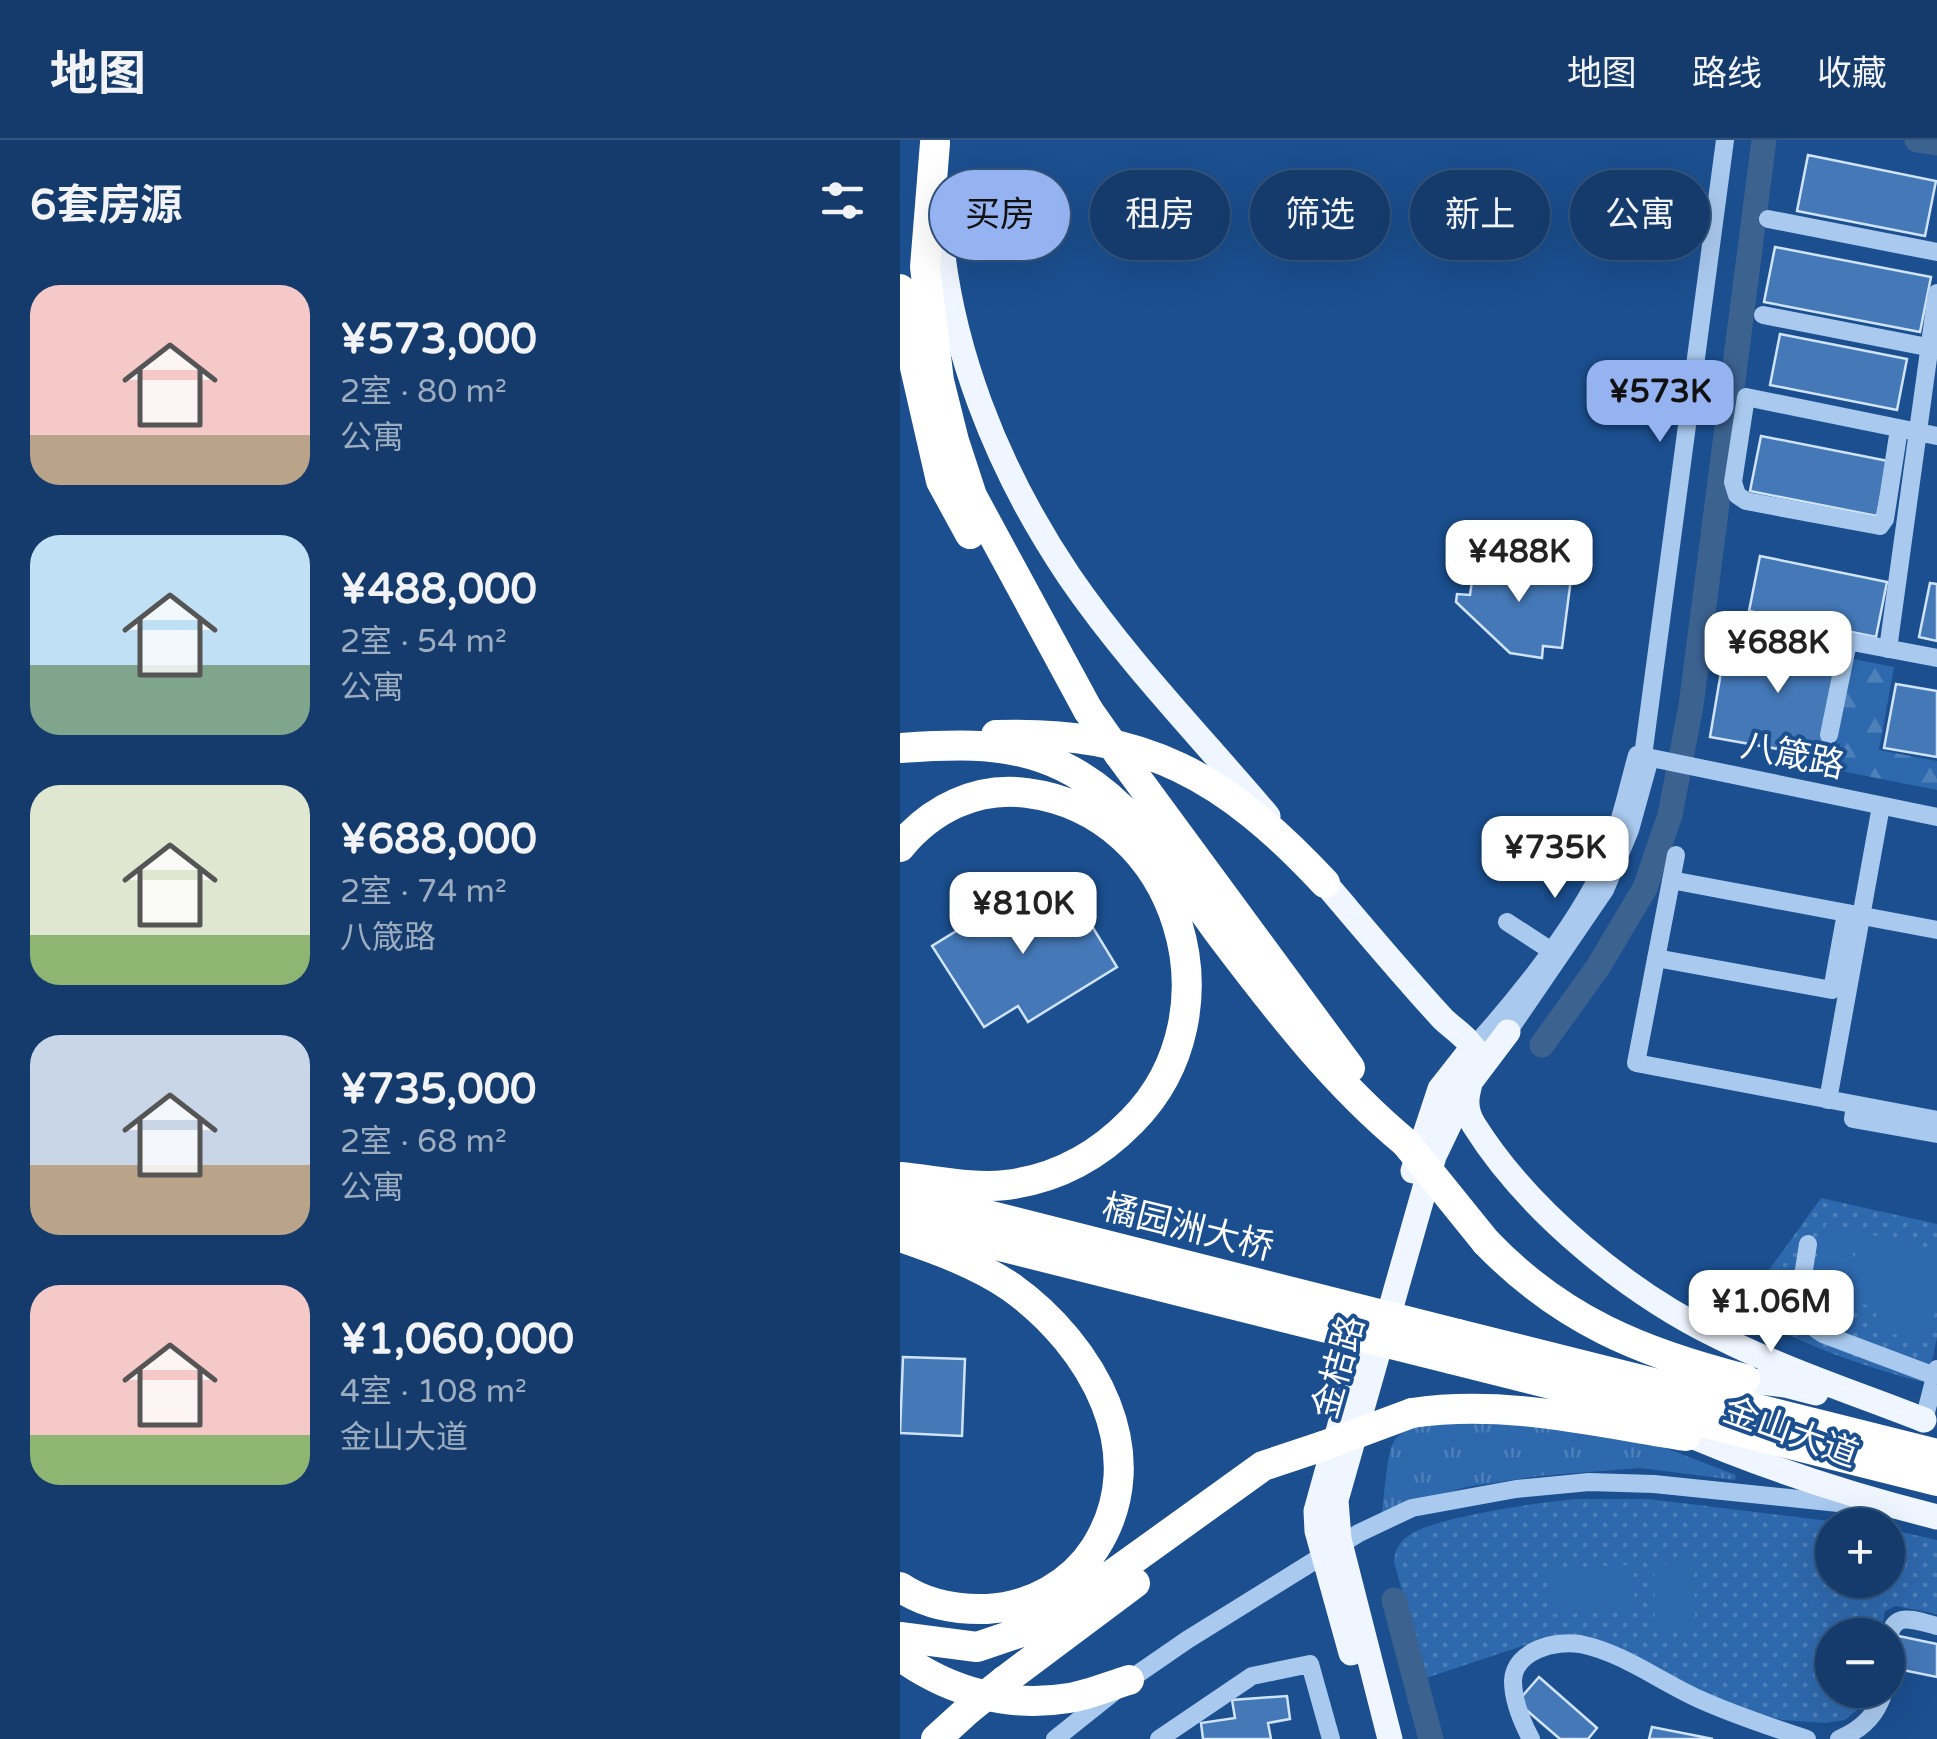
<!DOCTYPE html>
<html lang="zh">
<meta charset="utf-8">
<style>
:root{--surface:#143b6b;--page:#214673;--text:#f1f3f6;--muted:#9dadc1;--line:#33557e;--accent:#95b2f1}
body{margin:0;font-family:"Varela Round","Noto Sans SC",sans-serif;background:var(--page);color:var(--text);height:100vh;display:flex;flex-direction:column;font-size:38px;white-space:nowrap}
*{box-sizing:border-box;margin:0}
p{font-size:32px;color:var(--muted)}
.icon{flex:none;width:55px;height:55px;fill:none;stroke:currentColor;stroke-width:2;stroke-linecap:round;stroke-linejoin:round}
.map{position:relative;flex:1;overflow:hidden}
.side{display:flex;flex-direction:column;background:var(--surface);width:900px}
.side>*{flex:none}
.banner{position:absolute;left:30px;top:30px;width:855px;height:90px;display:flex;gap:20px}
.tools{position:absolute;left:915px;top:1368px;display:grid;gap:20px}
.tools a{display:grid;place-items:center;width:90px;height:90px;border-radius:50%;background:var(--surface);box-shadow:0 10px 40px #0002,0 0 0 2px var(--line);font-size:50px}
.price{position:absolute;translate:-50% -85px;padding:0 22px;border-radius:20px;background:#fff;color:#222;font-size:32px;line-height:65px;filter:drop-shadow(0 2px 5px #0008)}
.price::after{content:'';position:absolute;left:50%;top:60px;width:30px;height:22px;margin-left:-15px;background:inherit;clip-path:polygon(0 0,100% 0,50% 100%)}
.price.selected{background:var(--accent);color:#111}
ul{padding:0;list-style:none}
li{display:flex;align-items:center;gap:30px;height:250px;padding:0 30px}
li span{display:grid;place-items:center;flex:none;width:280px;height:200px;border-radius:30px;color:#555}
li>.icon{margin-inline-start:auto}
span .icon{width:120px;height:120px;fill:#fffc;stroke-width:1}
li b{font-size:42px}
h2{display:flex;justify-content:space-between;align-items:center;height:120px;padding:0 30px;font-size:42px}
.pill{padding:0 35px;border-radius:45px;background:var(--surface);box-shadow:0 10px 40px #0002,0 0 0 2px var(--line);font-size:35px;line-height:90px}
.pill.selected{background:var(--accent);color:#111}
header{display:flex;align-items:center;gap:60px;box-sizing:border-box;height:140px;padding:0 50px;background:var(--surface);border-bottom:2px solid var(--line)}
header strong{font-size:48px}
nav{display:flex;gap:55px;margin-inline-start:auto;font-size:35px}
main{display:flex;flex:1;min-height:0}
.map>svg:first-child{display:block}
.grass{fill:url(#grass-tufts)}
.forest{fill:url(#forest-firs)}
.park{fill:url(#park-dots)}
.pitch{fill:#2e69ad}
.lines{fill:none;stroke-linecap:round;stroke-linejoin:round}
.river{stroke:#3c6290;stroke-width:25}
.building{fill:#4478b7;stroke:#cfe3fa;stroke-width:2.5}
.minor{stroke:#a9c9ee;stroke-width:18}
.major{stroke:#f0f6ff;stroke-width:25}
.highway{stroke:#fff;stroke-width:30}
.highway-bridge{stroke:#fff;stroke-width:30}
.labels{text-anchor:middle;stroke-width:8;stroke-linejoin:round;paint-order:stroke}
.street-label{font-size:35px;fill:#fff;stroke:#1b4f8f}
</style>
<header>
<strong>地图</strong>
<nav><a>地图</a><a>路线</a><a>收藏</a></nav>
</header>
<main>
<section class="side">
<h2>6套房源<svg class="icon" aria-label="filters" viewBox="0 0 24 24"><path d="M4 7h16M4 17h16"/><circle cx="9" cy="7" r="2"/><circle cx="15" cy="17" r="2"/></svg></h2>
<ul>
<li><span style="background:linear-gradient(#f6c9c9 75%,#b9a48a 0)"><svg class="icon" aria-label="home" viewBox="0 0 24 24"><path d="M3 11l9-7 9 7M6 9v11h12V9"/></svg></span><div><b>¥573,000</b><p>2室 · 80 m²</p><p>公寓</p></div></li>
<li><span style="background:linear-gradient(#bfe0f5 65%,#7fa58c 0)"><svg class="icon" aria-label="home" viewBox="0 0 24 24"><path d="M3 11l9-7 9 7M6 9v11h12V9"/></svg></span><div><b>¥488,000</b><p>2室 · 54 m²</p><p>公寓</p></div></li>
<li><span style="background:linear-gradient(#dfe7d0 75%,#8fb573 0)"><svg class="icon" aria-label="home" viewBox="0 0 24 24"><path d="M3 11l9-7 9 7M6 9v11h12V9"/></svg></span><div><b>¥688,000</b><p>2室 · 74 m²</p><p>八箴路</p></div></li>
<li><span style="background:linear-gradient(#c9d6e8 65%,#b9a48a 0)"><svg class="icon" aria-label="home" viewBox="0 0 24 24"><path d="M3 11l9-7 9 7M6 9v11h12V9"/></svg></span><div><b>¥735,000</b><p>2室 · 68 m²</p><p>公寓</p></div></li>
<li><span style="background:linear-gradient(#f6c9c9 75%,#8fb573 0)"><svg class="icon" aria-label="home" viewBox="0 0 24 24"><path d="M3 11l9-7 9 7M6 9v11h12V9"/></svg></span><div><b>¥1,060,000</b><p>4室 · 108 m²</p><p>金山大道</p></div></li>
</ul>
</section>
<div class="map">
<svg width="1037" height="1599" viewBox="0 0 1037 1599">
<defs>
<pattern id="grass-tufts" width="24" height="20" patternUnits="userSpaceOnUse" patternTransform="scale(2.5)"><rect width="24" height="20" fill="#2e69ad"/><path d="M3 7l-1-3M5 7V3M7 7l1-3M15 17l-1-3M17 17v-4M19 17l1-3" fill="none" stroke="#4d80b9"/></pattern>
<pattern id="forest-firs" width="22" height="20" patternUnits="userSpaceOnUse" patternTransform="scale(2.5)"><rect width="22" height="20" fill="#2e69ad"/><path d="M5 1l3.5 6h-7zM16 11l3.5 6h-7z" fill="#4d80b9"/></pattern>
<pattern id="park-dots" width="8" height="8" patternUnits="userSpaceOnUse" patternTransform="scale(2.5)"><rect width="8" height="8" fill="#2e69ad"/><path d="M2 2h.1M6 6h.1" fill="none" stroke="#4d80b9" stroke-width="1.8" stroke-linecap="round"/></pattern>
</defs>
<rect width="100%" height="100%" fill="#1b4f8f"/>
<!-- grass -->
<path class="grass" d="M618 1282 763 1307 836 1335 835 1340 740 1328 639 1336 566 1347 482 1372C485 1355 486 1314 494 1301 511 1275 589 1283 618 1282Z"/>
<!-- forest -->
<path class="forest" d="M953 519 994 527 979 610 1037 621V650L931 629Z"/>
<!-- park -->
<path class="park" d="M921 1058 1037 1084V1198L1027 1243C961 1226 900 1204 840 1170Z
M676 1359H749L962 1385H932V1440H988V1389L1037 1400V1474L996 1466 985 1471 981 1495H932V1550H967L958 1569 945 1580 925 1583 882 1580 797 1554 760 1528 725 1513 634 1502 526 1538 494 1422C495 1411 498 1403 508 1396 533 1377 642 1362 676 1359Z"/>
<!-- pitch -->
<path class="pitch" d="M926 1084 958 1091 943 1159 911 1151Z
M961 1092 1037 1111V1165L1028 1202 973 1189 978 1168 944 1159Z
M794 1423 795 1490H755L754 1424Z
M733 1425 735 1471 654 1474 652 1428Z"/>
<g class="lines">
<!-- river -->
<path class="river" d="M1017 0 1037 3
M642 905 698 827 745 748 770 675 791 566 864 0
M494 1460 531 1599"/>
</g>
<!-- building -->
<path class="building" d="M908 15 1036 41 1025 96 897 71Z
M875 107 1031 137 1020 192 864 162Z
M880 194 1007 219 997 270 870 245Z
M861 296 988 321 977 376 850 351Z
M860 416 987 442 976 497 849 471Z
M575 419 672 431 662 508 643 506 642 518 610 513 556 462 557 454 570 455Z
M1030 443 1037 444V501L1019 497Z
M846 494 941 511 923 617 810 597 822 526 840 529Z
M996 544 1037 551V617L984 608Z
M139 740 167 784 184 773 217 827 128 882 118 866 84 887 32 806Z
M3 1217 65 1219 62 1296 0 1293Z
M994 1495 1037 1504V1537L988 1527Z
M639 1537 697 1588 688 1599H660L617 1562Z
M387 1556 390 1579 368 1583 371 1599H303L301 1583 335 1578 332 1560Z
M752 1587 813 1599H749Z"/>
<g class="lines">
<!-- minor -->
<path class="minor" d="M868 79 1037 112
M863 175 1037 209
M999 289 985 379 980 386 846 361 837 355 833 342 846 257 1037 296
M988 509 1037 153
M829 517 836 480 1037 518
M929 595 948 502
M743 616 825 0
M776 715 736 923 1037 980
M771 740 1037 790
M607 782 650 810
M756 818 932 850 946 773
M608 892 705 750 730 690 750 618
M573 907C619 856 684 776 709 712 721 681 728 647 737 615L1037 677
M928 960 981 666
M955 965 953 979 1037 994
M908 1104 899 1162C901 1178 911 1187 923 1194L1035 1236
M1024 1280 1037 1229
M988 1503C992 1469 1012 1480 1037 1486
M155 1599 229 1540 287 1500 459 1393 512 1368 616 1349 689 1342 754 1344 967 1366
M259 1599 352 1536 410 1524 431 1599
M631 1599C622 1582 613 1560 613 1541 614 1510 656 1500 680 1504 724 1513 759 1541 799 1559 834 1575 871 1587 907 1599
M939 1599C961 1590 978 1574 984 1550"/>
<!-- major -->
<path class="major" d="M39 75C47 204 97 329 169 436 227 521 301 597 368 676
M413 729C456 779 498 830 543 879 552 888 570 899 574 911 581 933 555 956 574 985 628 1071 728 1153 819 1197 885 1230 955 1253 1024 1280
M513 1031 540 949 573 907
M827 1238 885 1245 916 1253
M771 1287C857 1325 945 1354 1037 1377
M451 1513 417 1391 416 1371 469 1180
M490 1599 439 1399 436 1360 534 1016 568 945 608 892"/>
<!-- highway -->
<path class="highway" d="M35 3 25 127 39 241 54 301 72 356 188 570
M0 149 5 184 41 341 70 394
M96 595C245 590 326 637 425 743
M0 608C58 604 111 601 164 627 234 661 278 738 323 798 379 872 435 944 506 1003
M219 614 450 928
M0 707C31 669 77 646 127 653 281 673 339 873 232 981 197 1017 156 1039 106 1045 72 1049 34 1040 0 1037
M0 1097C38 1110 77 1124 111 1147 192 1205 255 1314 195 1408 172 1444 130 1467 87 1469 56 1470 25 1464 0 1447
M586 1102C661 1180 742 1213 845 1239
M558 1194 1037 1314
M551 1219 1037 1341
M512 1273C604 1259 695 1282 786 1296
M0 1497 77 1507 142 1485 363 1326 423 1306
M0 1516C49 1552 109 1568 169 1558 189 1555 209 1546 229 1540
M104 1541 235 1443
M36 1599 69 1569"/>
<!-- highway-bridge -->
<path class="highway-bridge" d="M188 570 219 614
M506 1003 586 1102
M0 1053 558 1194
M0 1081 551 1219
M423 1306 512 1273
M69 1569 104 1541"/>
</g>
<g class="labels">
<!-- street labels -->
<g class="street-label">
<text transform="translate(893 615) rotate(12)" y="12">八箴路</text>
<text transform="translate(288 1087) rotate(14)" y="12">橘园洲大桥</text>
<text transform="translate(438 1227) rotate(-74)" y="12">金桔路</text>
<text transform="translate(891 1292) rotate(20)" y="12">金山大道</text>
</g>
</g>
</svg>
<div class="tools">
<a>+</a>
<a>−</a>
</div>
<b class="price selected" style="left:760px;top:305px">¥573K</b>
<b class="price" style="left:619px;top:465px">¥488K</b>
<b class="price" style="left:878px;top:556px">¥688K</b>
<b class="price" style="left:655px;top:761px">¥735K</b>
<b class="price" style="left:123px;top:817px">¥810K</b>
<b class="price" style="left:871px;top:1215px">¥1.06M</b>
<div class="banner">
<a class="pill selected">买房</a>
<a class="pill">租房</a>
<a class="pill">筛选</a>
<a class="pill">新上</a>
<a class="pill">公寓</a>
</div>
</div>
</main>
